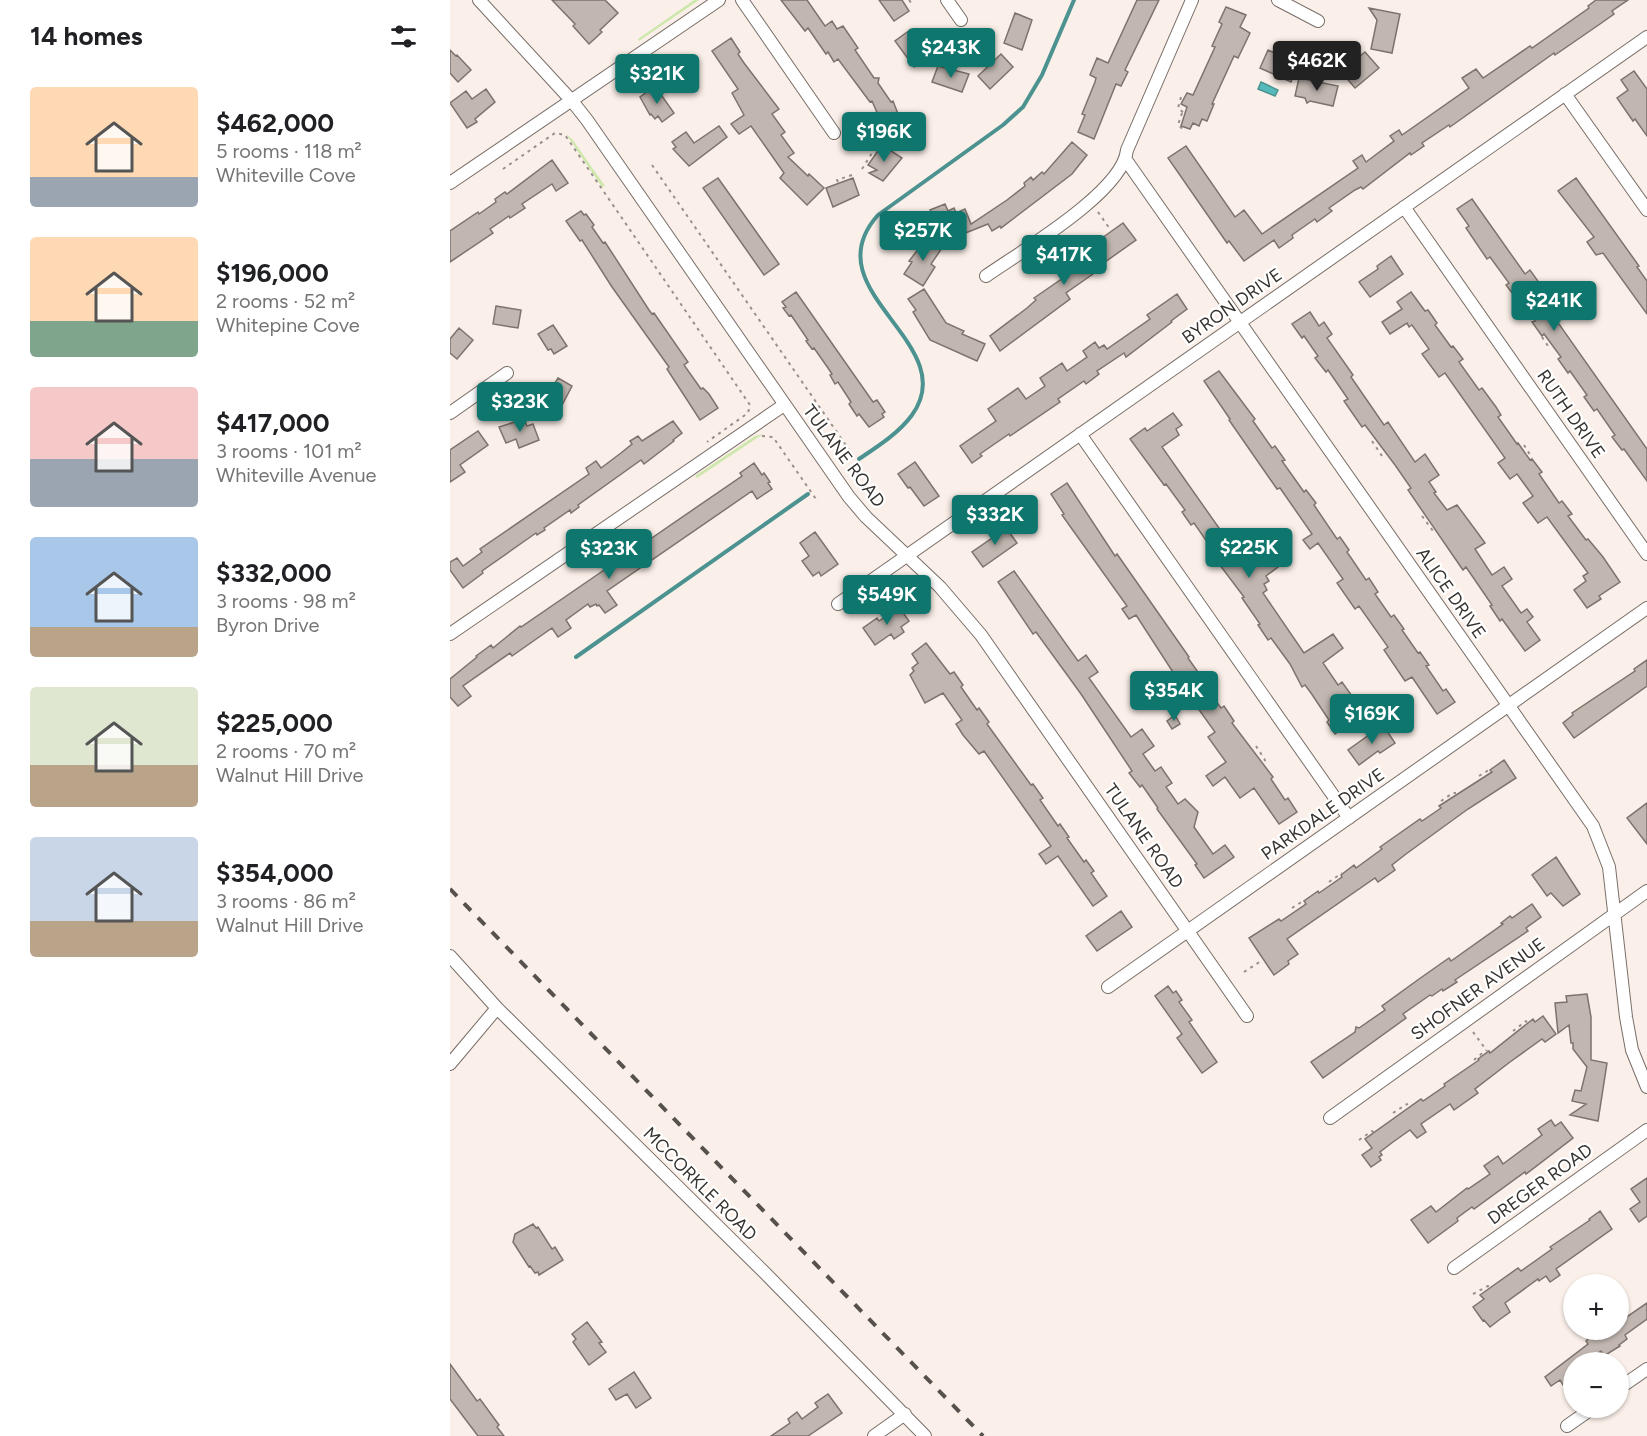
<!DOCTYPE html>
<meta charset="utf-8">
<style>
:root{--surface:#fff;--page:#f2f2f2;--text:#202124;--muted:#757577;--accent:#0f766e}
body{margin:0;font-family:Figtree,sans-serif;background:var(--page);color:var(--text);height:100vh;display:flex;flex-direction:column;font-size:22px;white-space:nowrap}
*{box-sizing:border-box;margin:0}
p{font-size:20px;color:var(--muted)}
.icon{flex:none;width:33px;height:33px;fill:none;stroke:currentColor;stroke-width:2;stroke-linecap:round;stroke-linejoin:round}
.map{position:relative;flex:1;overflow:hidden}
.drawer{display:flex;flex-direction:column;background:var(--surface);width:450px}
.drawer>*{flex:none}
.tools{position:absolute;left:1113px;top:1274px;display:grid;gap:12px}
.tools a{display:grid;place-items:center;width:66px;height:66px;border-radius:50%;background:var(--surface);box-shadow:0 2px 4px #0004;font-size:30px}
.price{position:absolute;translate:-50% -51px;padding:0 14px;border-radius:6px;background:var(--accent);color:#fff;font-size:20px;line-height:39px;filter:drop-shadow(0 2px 3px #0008)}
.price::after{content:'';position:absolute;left:50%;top:36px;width:18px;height:14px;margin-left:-9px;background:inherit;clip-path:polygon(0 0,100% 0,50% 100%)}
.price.selected{background:#222;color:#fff}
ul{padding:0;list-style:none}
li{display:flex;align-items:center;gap:18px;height:150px;padding:0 30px}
li span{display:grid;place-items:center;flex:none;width:168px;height:120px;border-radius:6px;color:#555}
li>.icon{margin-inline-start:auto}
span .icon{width:72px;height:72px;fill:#fffc;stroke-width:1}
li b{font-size:26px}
h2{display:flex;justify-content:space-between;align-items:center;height:72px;padding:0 30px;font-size:26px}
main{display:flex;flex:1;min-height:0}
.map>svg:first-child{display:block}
.green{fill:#cee7ac}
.water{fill:#54babb;stroke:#4b9291;stroke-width:1.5}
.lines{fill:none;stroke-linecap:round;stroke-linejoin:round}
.stream{stroke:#4b9291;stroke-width:4}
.building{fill:#c1b6b0;stroke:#7d736d;stroke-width:1.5}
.street-casing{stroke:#786e68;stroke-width:14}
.path{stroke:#97908b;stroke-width:2;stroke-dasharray:3 4.5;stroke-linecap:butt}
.street{stroke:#fff;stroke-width:12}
.rail{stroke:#57514e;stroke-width:4;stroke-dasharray:10 10;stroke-linecap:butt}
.labels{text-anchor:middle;stroke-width:4.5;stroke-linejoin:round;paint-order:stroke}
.street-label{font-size:18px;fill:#373330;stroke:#fff}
</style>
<main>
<section class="drawer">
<h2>14 homes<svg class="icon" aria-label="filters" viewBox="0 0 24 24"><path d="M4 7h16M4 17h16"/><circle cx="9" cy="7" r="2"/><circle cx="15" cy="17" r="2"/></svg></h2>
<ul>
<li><span style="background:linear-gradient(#ffd9b3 75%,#9aa5b1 0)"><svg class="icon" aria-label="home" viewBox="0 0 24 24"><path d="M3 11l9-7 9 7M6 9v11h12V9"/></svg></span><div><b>$462,000</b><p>5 rooms · 118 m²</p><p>Whiteville Cove</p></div></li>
<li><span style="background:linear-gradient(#ffd9b3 70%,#7fa58c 0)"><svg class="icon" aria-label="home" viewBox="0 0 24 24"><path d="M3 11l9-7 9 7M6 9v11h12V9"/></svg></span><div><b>$196,000</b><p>2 rooms · 52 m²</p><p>Whitepine Cove</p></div></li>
<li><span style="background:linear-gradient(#f6c9c9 60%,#9aa5b1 0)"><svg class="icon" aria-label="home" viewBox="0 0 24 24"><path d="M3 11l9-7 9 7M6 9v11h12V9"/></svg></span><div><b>$417,000</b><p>3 rooms · 101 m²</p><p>Whiteville Avenue</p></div></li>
<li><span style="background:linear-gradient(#a9c7e8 75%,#b9a48a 0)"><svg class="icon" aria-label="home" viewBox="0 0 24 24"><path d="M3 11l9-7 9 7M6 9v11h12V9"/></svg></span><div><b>$332,000</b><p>3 rooms · 98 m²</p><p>Byron Drive</p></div></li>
<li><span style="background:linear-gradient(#dfe7d0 65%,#b9a48a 0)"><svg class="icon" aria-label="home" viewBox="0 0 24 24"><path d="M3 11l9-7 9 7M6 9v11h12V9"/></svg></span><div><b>$225,000</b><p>2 rooms · 70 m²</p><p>Walnut Hill Drive</p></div></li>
<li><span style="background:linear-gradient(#c9d6e8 70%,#b9a48a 0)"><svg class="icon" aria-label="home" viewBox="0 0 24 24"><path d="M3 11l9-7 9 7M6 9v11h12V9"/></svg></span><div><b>$354,000</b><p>3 rooms · 86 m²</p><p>Walnut Hill Drive</p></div></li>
</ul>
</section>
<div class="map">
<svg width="1197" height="1436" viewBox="0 0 1197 1436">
<rect width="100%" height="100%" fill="#fbf0e9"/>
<!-- green -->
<path class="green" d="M244 0H249L189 41 188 39Z
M116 134 122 139 155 186 152 187Z
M313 434 247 478 245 476 305 436Z"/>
<!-- water -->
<path class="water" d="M811 82 828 90 825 96 808 89Z"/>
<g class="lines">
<!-- stream -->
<path class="stream" d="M409 459C427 447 449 433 462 415 514 343 360 291 428 215L553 125 573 107 592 75 624 0
M126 657 358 494"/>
</g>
<!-- building -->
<path class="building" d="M102 0H155L168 13 150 30 152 32 139 44 123 26 125 24Z
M331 0H357L375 26 382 21 387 29 393 26 408 48 405 50 424 78H429L428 83 441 102 443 101 450 119 448 120 453 131 438 138 422 101 420 102 388 59 384 62 378 52 376 54 358 28 355 31Z
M429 0H452L459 11 444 21Z
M687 0H709L675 70 678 72 671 86 666 84 644 139 628 132 635 115 632 114 645 82 646 78 640 75 647 58 658 63Z
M1146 0H1178L1162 11 1164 14 1150 24 1105 55 1104 53 1000 127 999 125 972 143 974 146 961 155 960 153 913 189 911 187 905 190 879 208 882 211 867 222 865 219 842 235 843 238 829 248 824 240 794 261 779 241 777 243 718 158 736 146 785 217 794 210 812 234 908 168 903 161 912 155 916 162 944 141 940 136 949 130 952 135 1019 88 1012 78 1026 69 1033 78 1080 46 1082 48 1139 8 1138 6Z
M776 7 796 15 790 27 800 33 788 58 784 56 762 104H764L757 121 752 119 749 126 743 123 740 129 731 126 737 107 731 104 737 93 743 95 765 47 762 46 772 24 769 22Z
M919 8 950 14 942 53 921 49 927 20Z
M565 13 582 20 572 50 554 43Z
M460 30 464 36 466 35 477 50 475 51 479 57 464 67 445 41Z
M281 38 290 52 288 54 294 63 329 109 322 114 335 132 331 135 344 153 338 157 358 176 359 174 374 188 357 205 330 178 334 173 301 126 289 134 281 124 294 115 282 93 288 89 262 51Z
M0 50 6 56 7 55 21 70 8 82 0 73Z
M818 50 843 61 842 65 847 67 841 82 810 68Z
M915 52 929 68 905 88 888 68 898 60 901 63Z
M551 54 563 67 540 89 528 76Z
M488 66 519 74 512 92 482 82Z
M1184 71 1197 89V136L1185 119 1183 121 1167 98 1178 90 1171 80Z
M849 78 888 86 883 106 860 101 857 103 855 98 845 96Z
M205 86 224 113 212 122 208 116 205 119 201 114 200 115 190 97Z
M36 89 45 102 25 119 27 122 17 128 0 103 16 91 22 99Z
M269 126 277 137 239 166 223 149 226 147 222 142 236 132 244 143Z
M622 142 637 155 622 174 551 228 550 226 542 231 538 224 508 236 510 241 496 247 480 210 495 204 498 211 504 208 506 213 515 209 521 224 557 200 575 186 574 183 581 177 583 180 592 172 594 174Z
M432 145 452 158 433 181 419 173 427 170 418 165Z
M102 160 118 183 106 191 102 184 72 204 75 208 60 218 59 216 40 229 43 233 0 262V231L28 212 29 214 46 202 45 199 55 192 57 194Z
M268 178 329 264 314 275 253 188Z
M403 178 409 195 383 207 376 188Z
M1126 178 1189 266 1187 267 1197 281V314L1153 253 1146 255 1137 242 1144 237 1108 191Z
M1022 199 1075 274 1080 270 1098 295 1092 300 1197 449V481L1174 449 1172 450 1162 437 1165 435 1147 409 1144 411 1134 397 1137 395 1120 371 1118 373 1108 359 1111 357 1094 334 1092 336 1082 322 1085 321 1068 297 1066 298 1056 285 1059 283 1040 257 1037 259 1016 228 1019 226 1007 209Z
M131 211 134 215 136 214 144 225 142 227 153 243 155 242 199 310 202 314 204 313 213 326 238 362 234 365 251 389 253 388 259 394 268 408 250 420 217 369 219 367 162 287 132 240 130 241 116 221Z
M673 223 686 240 641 272 643 274 616 293 620 299 550 351 540 336 577 308 586 300 584 298 613 278 612 275 621 269 619 266 634 256 631 253Z
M477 238 492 248 481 264 485 267 473 286 454 274 462 262 459 261Z
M941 256 953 274 920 297 909 282 928 269 927 266Z
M474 289 496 323 514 331 512 334 535 344 527 361 480 340 463 312 466 310 458 299Z
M346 292 423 402 427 400 435 412 432 414 434 417 419 427 409 414 407 416 399 404 401 402 388 382 385 384 380 375 382 374 378 368 364 348 362 349 356 341 358 340 341 315 339 316 333 308 336 307 332 302Z
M961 292 975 311 978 310 987 323 985 325 1001 347 1003 346 1013 359 1009 362 1029 390 1032 388 1046 407 1051 415 1048 417 1067 444 1068 443 1080 460 1082 459 1092 472 1089 474 1109 503 1112 501 1122 514 1118 516 1136 540 1138 539 1153 557 1170 582 1149 596 1151 599 1137 608 1124 590 1136 581 1133 576 1138 573 1097 517 1088 523 1073 503 1083 496 1067 474 1060 479 1048 463 1055 458 995 373 989 377 972 354 979 349 962 325 959 327 957 323 940 334 932 322 952 309 947 302Z
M727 294 737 309 721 321 722 322 676 357 674 353 647 371 649 374 636 384 634 381 608 399 610 402 560 436 559 434 530 454 532 456 522 463 510 446 546 421 538 409 568 388 576 399 595 386 590 378 612 363 617 371 637 357 633 351 645 342 649 348 654 345 657 349 700 319 697 315Z
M46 306 71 310 68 328 43 324Z
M860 312 869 326 874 322 882 334 877 338 903 375 901 377 934 425 938 422 965 462 975 454 989 475 979 482 986 492 984 493 997 510 1007 505 1027 532 1035 543 1025 549 1042 575 1054 567 1062 579 1052 586 1071 613 1077 609 1083 617 1077 622 1090 640 1075 651 1052 619 1050 621 1040 606 1042 605 1016 567 1013 570 1004 557 958 490 961 488 945 465 915 425 912 427 894 401 898 399 878 370 876 372 865 358 868 356 854 336 852 338 842 324Z
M103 325 117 346 104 354 101 349 98 350 88 334Z
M9 328 23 340 7 359 0 353V339Z
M769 371 805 419 803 421 822 448 825 446 835 460 832 461 854 492 856 490 866 503 864 505 887 539 890 537 899 550 897 552 916 580 919 578 928 592 925 594 941 617 944 615 954 629 952 630 968 653 970 652 979 665 976 666 993 691 996 689 1005 702 987 714 962 677 955 681 934 650 938 647 909 606 905 609 887 583 893 579 868 543 860 549 853 540 862 534 830 488 827 489 779 420 780 419 754 381Z
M108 378 122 386 110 409 94 401Z
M723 413 732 425 726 429 729 435 712 447 783 548 787 545 796 559 816 544 832 564 816 576 819 581 814 584 817 590 813 593 854 653 883 634 893 648 873 663 888 685 892 682 902 696 892 702 905 720 885 734 877 722 879 720 861 693 855 685 852 687 840 664 821 638 818 640 808 625 810 624 792 598 794 597 757 548 760 546 744 523 741 525 732 512 735 510 716 484 714 485 680 439 695 428 697 431Z
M74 419 77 426 83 424 89 440 69 448 66 439 56 443 49 427Z
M223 421 232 433 223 440 224 441 194 464 191 460 128 505 129 507 121 513 120 510 94 528 95 530 87 535 86 533 32 571 33 573 13 588 0 570V562L7 558 13 566 32 552 30 549 139 474 136 468 146 461 151 468 171 453 182 444 180 441 188 436 192 441Z
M28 431 38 445 10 465 15 472 0 482V450Z
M465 462 489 496 474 506 460 487 458 488 448 474Z
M304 463 312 475 314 473 320 482 318 483 322 489 307 499 302 491 157 591 167 605 155 613 149 605 147 606 146 604 140 607 138 604 116 620 121 628 108 637 102 628 62 656 60 653 13 686 21 696 8 706 0 697V679L27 657 26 656 41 645 43 648 70 626 71 627 157 568 154 565 174 551 177 555 292 476 290 473Z
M617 483 665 556 667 554 739 657 738 658 757 685 755 686 771 708 774 706 784 721 782 723 823 777 821 779 835 800 838 798 847 812 829 824 804 788 790 798 775 777 763 786 756 776 776 762 758 737 765 732 730 683 686 615 679 619 672 609 677 606 612 515 614 514 601 494Z
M554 525 567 543 533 567 522 552 542 538 540 535Z
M365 532 388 564 371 576 369 572 363 576 352 561 359 556 350 543Z
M564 571 628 661 636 655 648 672 639 678 681 737 692 729 704 746 693 754 705 771 711 767 722 783 716 787 728 804 735 799 748 812 744 827 763 854 775 845 784 857 754 878 745 865 747 864 707 809 708 808 692 785 690 787 679 773 682 771 631 694 586 632 583 634 548 582Z
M449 607 459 621 451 627 454 632 444 639 441 634 425 645 413 628 427 618 429 621Z
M476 643 500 674 504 672 513 685 511 687 527 710 529 708 539 722 537 724 581 785 583 784 593 798 590 800 608 826 610 824 619 837 617 838 634 862 636 860 644 871 641 873 657 896 643 906 608 856 596 864 589 854 601 846 534 751 529 754 513 735 506 724 512 720 493 693 475 703 460 675 464 671 462 668 468 663 462 654Z
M1197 660V686L1124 738 1113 723 1123 715 1122 713 1185 671 1184 669Z
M725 715 730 724 722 729 717 721Z
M933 725 945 743 930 753 928 751 909 765 898 750Z
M1054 760 1066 778 1018 809 956 854 942 865 945 870 928 882 925 878 837 939 848 954 838 961 839 964 824 975 799 938 829 919 831 921 856 904 854 901 868 891 869 893 892 877 891 875 904 865 906 868 932 849 930 847 970 819 972 821 991 808 989 806 1042 772 1040 770Z
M1197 803V844L1177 818Z
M1106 857 1130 894 1113 906 1101 893 1097 896 1082 875Z
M1082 904 1091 917 1076 928 1078 931 1005 980 1007 982 993 991 992 989 982 996 980 995 953 1014 956 1018 873 1078 861 1062 905 1032 906 1027 909 1028 935 1010 932 1006 969 979 999 958 1001 961 1053 924 1051 923 1060 916 1062 918Z
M671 911 682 927 647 951 636 936Z
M718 986 723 993 726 991 732 1000 729 1002 742 1020 739 1022 767 1062 752 1073 727 1038 732 1034 705 996Z
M1137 994 1141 1017V1060L1157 1063 1148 1121 1120 1115 1136 1104 1122 1101 1125 1090 1131 1091 1137 1067 1123 1049V1043H1121L1119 1025 1108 1033 1105 1003 1117 1002 1116 996Z
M1093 1016 1106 1034 1095 1042 1092 1039 1060 1062 1025 1089 1028 1093 1004 1110 1000 1104 971 1124 976 1132 967 1138 960 1130 943 1142 930 1152 932 1155 929 1157 931 1160 921 1167 912 1155 922 1148 915 1139 971 1099 973 1101 995 1086 994 1084 1029 1060 1028 1059 1039 1051 1040 1053 1083 1019 1085 1022Z
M1101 1120 1105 1126 1111 1122 1123 1138 1076 1174 1075 1172 1024 1209 1022 1207 1007 1218 1008 1221 978 1243 961 1220 981 1206 986 1212 1017 1188 1018 1189 1040 1174 1034 1166 1048 1156 1053 1164 1092 1135 1088 1129Z
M1197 1178V1216L1189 1222 1180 1209 1190 1202 1181 1189Z
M1150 1211 1162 1229 1106 1269 1110 1275 1100 1282 1096 1276 1089 1281 1088 1279 1055 1303 1060 1312 1049 1320 1040 1327 1034 1320 1033 1321 1023 1307 1034 1299 1030 1295 1068 1268 1071 1271 1102 1249 1100 1247 1140 1220 1139 1219Z
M83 1224 86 1228 88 1227 102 1249 105 1247 113 1260 89 1275 88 1272 85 1273 80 1266 79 1267 63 1242 65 1234Z
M1197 1303V1319L1175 1335 1177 1339 1169 1345 1170 1346 1154 1356 1151 1351 1135 1362H1124V1377L1113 1385 1110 1380 1101 1386 1095 1377 1138 1344 1136 1341 1138 1339 1130 1329H1168V1323Z
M137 1322 152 1342 149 1343 156 1352 139 1365 123 1342 126 1339 122 1334Z
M0 1364 27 1401 30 1399 49 1425 47 1427 54 1436H28L0 1399Z
M184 1372 201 1398 186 1408 177 1394 166 1400 159 1389Z
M378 1394 392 1413 358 1436H321L340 1423 338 1419 347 1412 352 1419 368 1407 365 1403Z"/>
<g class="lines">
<defs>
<path id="street" d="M29 0 122 101 137 120 399 497 416 517 490 587 531 635 797 1016
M292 0 384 133
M497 0 511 20
M828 0 868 21
M1115 94 1197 210
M676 160 1143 826 1159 867 1176 1017 1182 1050 1197 1087
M0 183 269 0
M954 207 1197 554
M536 276C570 252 673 192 677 150L742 0
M0 413 57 373
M630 434 899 818
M388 604 1197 37
M0 634 334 405
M0 956 47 1008 316 1274 475 1436
M658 987 1197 608
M0 1064 47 1008
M880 1118 1197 891
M1004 1268 1197 1130
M1168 1389 1197 1369
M1117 1426 1144 1407
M424 1436 455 1414"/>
</defs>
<!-- street casing -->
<use href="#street" class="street-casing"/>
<!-- path -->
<path class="path" d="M459 0 462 4
M526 63 538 65
M731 97 728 108 735 114
M732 113 728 125 735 131
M202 165 411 467
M53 169 105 133 115 135 300 405 298 413 257 442
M412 169 422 153 424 155
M388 182 387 180 405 174
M648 212 660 229
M1066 299 1074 311
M1092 337 1100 349
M312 436 323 437 368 502
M922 441 932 456 935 457
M1074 445 1082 458
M972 516 983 531H986
M806 746 815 760 814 763
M1029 776 1042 768
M991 801 1003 793H1006
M879 882 892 873
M842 908 853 901
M794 972 811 961
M1063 1031 1076 1021 1077 1023
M1023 1032 1037 1051
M1024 1060 1036 1050
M943 1113 957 1104 958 1107
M909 1140 922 1131 924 1133
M1023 1294 1038 1286 1041 1288"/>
<!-- street -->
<use href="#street" class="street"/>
<!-- rail -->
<path class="rail" d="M0 889 533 1436"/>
</g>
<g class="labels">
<!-- street labels -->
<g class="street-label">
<text transform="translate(782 306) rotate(-35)" y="6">BYRON DRIVE</text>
<text transform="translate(1121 414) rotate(55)" y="6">RUTH DRIVE</text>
<text transform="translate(394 456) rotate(53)" y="6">TULANE ROAD</text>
<text transform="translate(1001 593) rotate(55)" y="6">ALICE DRIVE</text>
<text transform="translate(873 814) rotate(-35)" y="6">PARKDALE DRIVE</text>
<text transform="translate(694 836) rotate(55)" y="6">TULANE ROAD</text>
<text transform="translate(1028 989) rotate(-36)" y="6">SHOFNER AVENUE</text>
<text transform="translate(250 1184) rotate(45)" y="6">MCCORKLE ROAD</text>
<text transform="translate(1090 1184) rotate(-36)" y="6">DREGER ROAD</text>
</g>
</g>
</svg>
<div class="tools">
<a>+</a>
<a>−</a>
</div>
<b class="price" style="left:501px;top:79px">$243K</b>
<b class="price selected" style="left:867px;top:92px">$462K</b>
<b class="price" style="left:207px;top:105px">$321K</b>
<b class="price" style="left:434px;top:163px">$196K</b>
<b class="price" style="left:473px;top:262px">$257K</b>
<b class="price" style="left:614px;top:286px">$417K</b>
<b class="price" style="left:1104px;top:332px">$241K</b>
<b class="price" style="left:70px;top:433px">$323K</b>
<b class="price" style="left:545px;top:546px">$332K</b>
<b class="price" style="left:799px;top:579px">$225K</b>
<b class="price" style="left:159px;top:580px">$323K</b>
<b class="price" style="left:437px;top:626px">$549K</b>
<b class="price" style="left:724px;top:722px">$354K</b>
<b class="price" style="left:922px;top:745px">$169K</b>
</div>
</main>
